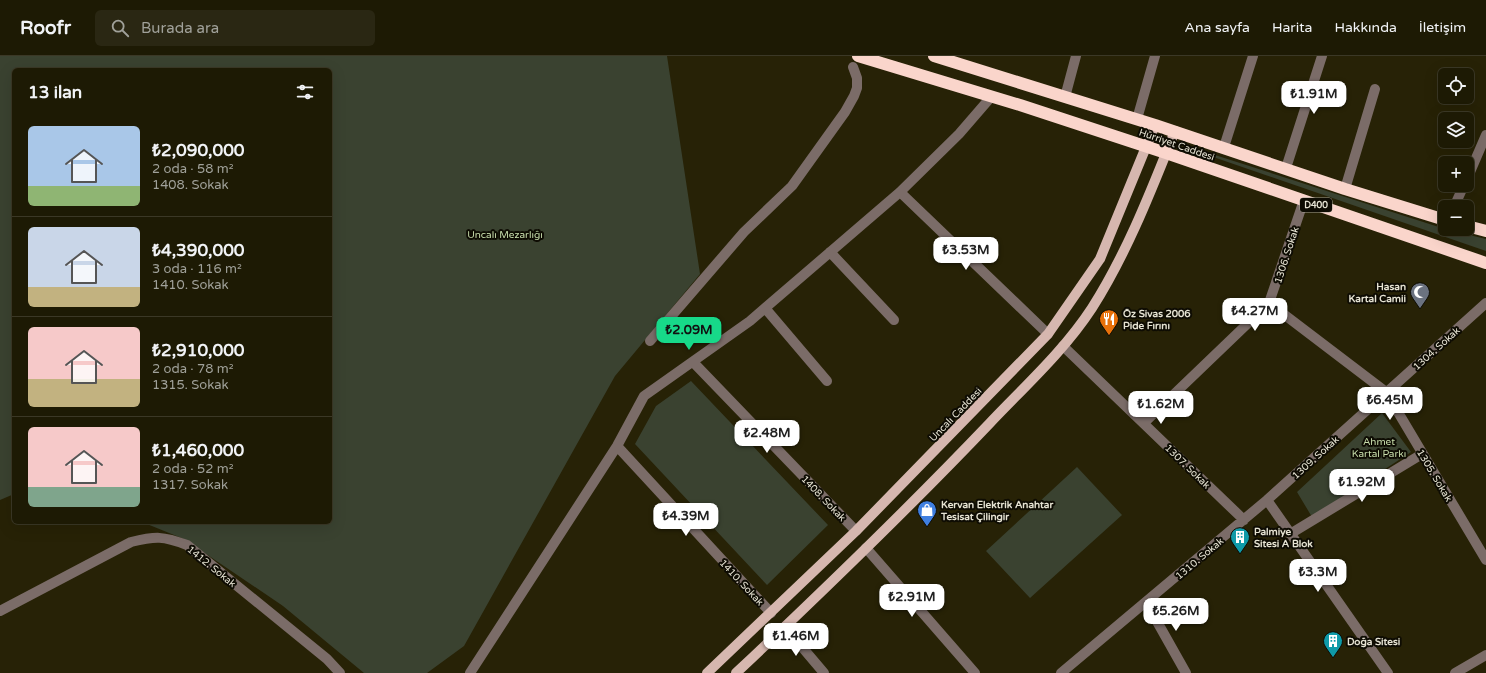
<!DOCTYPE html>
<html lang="tr">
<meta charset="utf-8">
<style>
:root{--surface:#1d1a04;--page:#2a2713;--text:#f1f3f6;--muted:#a0a19a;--line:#3b3826;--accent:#17d989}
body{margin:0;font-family:"Varela Round",sans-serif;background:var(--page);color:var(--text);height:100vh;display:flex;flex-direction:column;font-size:15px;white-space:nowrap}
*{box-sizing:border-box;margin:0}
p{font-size:13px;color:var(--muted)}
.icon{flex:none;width:22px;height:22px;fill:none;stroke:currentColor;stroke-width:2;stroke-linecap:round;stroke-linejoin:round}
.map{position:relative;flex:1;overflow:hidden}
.panel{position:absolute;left:12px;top:12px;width:320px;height:456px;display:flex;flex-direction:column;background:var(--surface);border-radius:6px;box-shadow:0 4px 16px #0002,0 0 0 1px var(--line)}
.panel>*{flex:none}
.controls{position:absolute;left:1438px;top:12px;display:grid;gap:8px}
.controls a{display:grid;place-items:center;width:36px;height:36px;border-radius:6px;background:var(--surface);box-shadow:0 4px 16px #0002,0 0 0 1px var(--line);font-size:20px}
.price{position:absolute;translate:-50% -34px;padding:0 9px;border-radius:8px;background:#fff;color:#222;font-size:13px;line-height:26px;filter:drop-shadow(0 1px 2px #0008)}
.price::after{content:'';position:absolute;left:50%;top:24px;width:12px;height:9px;margin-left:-6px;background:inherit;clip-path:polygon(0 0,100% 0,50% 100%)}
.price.selected{background:var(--accent);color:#111}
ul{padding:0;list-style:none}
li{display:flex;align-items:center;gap:12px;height:100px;padding:0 16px}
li+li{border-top:1px solid var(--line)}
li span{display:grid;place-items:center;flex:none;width:112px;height:80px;border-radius:6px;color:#555}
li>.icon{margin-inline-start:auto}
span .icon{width:48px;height:48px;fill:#fffc;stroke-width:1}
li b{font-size:17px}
h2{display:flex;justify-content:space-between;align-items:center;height:48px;padding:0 16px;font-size:17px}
header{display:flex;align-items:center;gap:24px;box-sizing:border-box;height:56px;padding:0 20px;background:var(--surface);border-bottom:1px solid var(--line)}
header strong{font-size:19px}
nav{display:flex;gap:22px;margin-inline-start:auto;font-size:14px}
.search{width:280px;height:36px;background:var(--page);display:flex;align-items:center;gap:10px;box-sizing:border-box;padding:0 14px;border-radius:6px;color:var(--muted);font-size:15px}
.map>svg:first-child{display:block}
.green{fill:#3a4230}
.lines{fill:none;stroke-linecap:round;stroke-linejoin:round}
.minor{stroke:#7b6c68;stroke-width:10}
.major{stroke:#d6b7af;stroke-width:10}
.highway{stroke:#fad5cb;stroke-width:12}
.labels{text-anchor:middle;stroke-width:4;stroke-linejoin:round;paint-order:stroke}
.shield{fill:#0e0c03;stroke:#a5a295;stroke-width:1}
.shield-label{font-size:9px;font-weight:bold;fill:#e6e3d3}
.street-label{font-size:10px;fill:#e6e3d3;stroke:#0e0c03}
.park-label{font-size:10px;fill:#c8deac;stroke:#0e0c03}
.poi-label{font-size:10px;font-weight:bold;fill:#e6e3d3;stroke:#0e0c03;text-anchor:start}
</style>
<header>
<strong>Roofr</strong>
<div class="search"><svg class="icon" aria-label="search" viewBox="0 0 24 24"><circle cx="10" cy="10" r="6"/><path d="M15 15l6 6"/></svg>Burada ara</div>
<nav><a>Ana sayfa</a><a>Harita</a><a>Hakkında</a><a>İletişim</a></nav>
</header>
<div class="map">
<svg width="1486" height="617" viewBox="0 0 1486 617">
<rect width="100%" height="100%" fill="#272206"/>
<!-- green -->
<path class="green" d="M0 0H667L700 218 615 320 464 590 427 617H364L283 550 184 483 142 466H330V14H14V438L0 444Z
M1190 91 1445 173 1486 183V195L1190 93Z
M691 325 828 469 767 529 635 388 656 350Z
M1382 357 1411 396 1312 461 1297 436Z
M1077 411 1122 459 1030 542 986 495Z"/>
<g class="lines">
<!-- minor -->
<path class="minor" d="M1065 41 1076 0
M1137 63 1155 0
M1224 91 1253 0
M1286 112 1322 0
M1467 123 1486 79
M1345 133 1375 33
M900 136 1048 278
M1454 151 1464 129
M830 196 894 264
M1269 247 1386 336 1486 504
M765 252 827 325
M650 285 744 176 792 130 845 56 854 40 857 32V22L853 11
M1063 290 1244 464
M693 306 856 475
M1144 367 1269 247 1304 144
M617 390 771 557
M1267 444 1388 617
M1290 478 1422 398
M866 492 975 617
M1146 546 1186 617
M0 555 131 486C156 480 163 480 187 489L327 603 340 617
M785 571 824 617
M470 617 617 390 644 340 750 265 900 136 959 78 991 41
M1061 617 1267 444 1486 247
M1455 617 1486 599"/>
<!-- major -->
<path class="major" d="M707 617 856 475 1048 278 1100 203 1155 69
M736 617C822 536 907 454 989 368 1024 331 1064 295 1092 252 1127 197 1151 135 1175 75"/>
<!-- highway -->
<path class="highway" d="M858 0 1020 49 1166 97 1486 207
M934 0 1155 69 1345 133 1445 164
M1467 170 1486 175"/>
</g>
<!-- icons -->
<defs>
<symbol id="mosque-pin" viewBox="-11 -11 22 30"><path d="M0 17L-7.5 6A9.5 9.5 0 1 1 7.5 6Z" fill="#6b7280" stroke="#0e0c03"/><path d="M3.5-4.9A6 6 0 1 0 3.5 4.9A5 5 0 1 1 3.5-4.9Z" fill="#fff"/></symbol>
<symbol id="restaurant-pin" viewBox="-11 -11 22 30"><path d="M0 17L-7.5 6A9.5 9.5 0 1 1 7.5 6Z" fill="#e8710a" stroke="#0e0c03"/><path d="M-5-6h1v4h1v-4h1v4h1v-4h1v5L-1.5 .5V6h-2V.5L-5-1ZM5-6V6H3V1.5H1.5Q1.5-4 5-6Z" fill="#fff"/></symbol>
<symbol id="shop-pin" viewBox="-11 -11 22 30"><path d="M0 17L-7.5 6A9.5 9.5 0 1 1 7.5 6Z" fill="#3f7fe0" stroke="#0e0c03"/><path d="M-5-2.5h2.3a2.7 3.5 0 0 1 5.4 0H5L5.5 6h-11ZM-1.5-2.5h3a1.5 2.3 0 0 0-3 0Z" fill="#fff"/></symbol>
<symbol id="building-pin" viewBox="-11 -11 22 30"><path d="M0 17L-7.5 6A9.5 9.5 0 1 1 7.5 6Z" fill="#0f9aa8" stroke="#0e0c03"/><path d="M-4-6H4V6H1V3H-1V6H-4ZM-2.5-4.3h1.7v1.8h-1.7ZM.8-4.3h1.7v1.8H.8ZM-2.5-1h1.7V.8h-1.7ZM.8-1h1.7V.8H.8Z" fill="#fff"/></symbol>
</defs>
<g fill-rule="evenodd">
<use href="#mosque-pin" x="1409" y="225" width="22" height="30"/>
<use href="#restaurant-pin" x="1098" y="252" width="22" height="30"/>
<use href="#shop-pin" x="916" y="443" width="22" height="30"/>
<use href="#building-pin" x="1229" y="470" width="22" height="30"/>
<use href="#building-pin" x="1322" y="574" width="22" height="30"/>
</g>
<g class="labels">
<!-- shield labels -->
<rect class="shield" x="1300" y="142" width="32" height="14" rx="3"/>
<g class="shield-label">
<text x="1316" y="152">D400</text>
</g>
<!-- street labels -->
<g class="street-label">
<text transform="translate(1177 88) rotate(19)" y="4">Hürriyet Caddesi</text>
<text transform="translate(1286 199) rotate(-72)" y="4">1306. Sokak</text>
<text transform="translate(1436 292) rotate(-42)" y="4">1304. Sokak</text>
<text transform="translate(955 358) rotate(-46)" y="4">Uncalı Caddesi</text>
<text transform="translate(1315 401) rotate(-42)" y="4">1309. Sokak</text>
<text transform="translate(1188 410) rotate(44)" y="4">1307. Sokak</text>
<text transform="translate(1435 419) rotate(59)" y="4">1305. Sokak</text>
<text transform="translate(824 442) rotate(46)" y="4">1408. Sokak</text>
<text transform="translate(1199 502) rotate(-40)" y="4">1310. Sokak</text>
<text transform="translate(212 510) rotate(39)" y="4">1412. Sokak</text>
<text transform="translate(742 526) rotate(47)" y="4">1410. Sokak</text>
</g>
<!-- park labels -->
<g class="park-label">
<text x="505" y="182">Uncalı Mezarlığı</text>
<text x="1379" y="389">Ahmet<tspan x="1379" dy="12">Kartal Parkı</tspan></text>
</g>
<!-- poi labels -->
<g class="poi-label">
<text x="1406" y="234" text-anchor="end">Hasan<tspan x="1406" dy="12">Kartal Camii</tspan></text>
<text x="1123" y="261">Öz Sivas 2006<tspan x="1123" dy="12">Pide Fırını</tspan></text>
<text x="941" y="452">Kervan Elektrik Anahtar<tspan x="941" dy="12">Tesisat Çilingir</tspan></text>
<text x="1254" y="479">Palmiye<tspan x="1254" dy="12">Sitesi A Blok</tspan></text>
<text x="1347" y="589">Doğa Sitesi</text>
</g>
</g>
</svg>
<div class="controls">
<a><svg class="icon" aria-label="locate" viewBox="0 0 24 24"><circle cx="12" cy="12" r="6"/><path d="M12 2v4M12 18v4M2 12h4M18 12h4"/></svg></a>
<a><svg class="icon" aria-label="layers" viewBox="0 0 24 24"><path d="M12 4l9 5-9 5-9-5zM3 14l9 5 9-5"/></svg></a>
<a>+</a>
<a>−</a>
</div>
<b class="price" style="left:1314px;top:59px">₺1.91M</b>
<b class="price" style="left:966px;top:215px">₺3.53M</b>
<b class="price" style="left:1255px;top:276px">₺4.27M</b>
<b class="price selected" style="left:689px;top:295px">₺2.09M</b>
<b class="price" style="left:1390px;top:365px">₺6.45M</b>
<b class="price" style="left:1161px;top:369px">₺1.62M</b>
<b class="price" style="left:767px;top:398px">₺2.48M</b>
<b class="price" style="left:1362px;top:447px">₺1.92M</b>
<b class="price" style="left:686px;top:481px">₺4.39M</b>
<b class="price" style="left:1318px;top:537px">₺3.3M</b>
<b class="price" style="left:912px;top:562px">₺2.91M</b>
<b class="price" style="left:1176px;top:576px">₺5.26M</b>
<b class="price" style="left:796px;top:601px">₺1.46M</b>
<section class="panel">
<h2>13 ilan<svg class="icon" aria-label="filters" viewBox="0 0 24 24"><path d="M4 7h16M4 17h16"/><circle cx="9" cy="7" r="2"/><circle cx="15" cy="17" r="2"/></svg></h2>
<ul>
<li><span style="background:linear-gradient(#a9c7e8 75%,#8fb573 0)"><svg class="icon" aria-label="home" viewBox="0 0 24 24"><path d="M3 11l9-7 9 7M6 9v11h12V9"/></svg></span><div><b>₺2,090,000</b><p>2 oda · 58 m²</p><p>1408. Sokak</p></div></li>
<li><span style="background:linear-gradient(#c9d6e8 75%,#c2b280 0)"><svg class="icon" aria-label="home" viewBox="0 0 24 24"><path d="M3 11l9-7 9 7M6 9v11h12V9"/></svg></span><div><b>₺4,390,000</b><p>3 oda · 116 m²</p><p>1410. Sokak</p></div></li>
<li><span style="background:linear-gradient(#f6c9c9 65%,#c2b280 0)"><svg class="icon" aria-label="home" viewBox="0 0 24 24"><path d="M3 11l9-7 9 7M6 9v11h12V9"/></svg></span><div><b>₺2,910,000</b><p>2 oda · 78 m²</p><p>1315. Sokak</p></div></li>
<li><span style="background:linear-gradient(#f6c9c9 75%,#7fa58c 0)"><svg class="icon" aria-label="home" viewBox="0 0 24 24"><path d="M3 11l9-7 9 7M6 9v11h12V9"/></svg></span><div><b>₺1,460,000</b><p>2 oda · 52 m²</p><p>1317. Sokak</p></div></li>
</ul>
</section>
</div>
